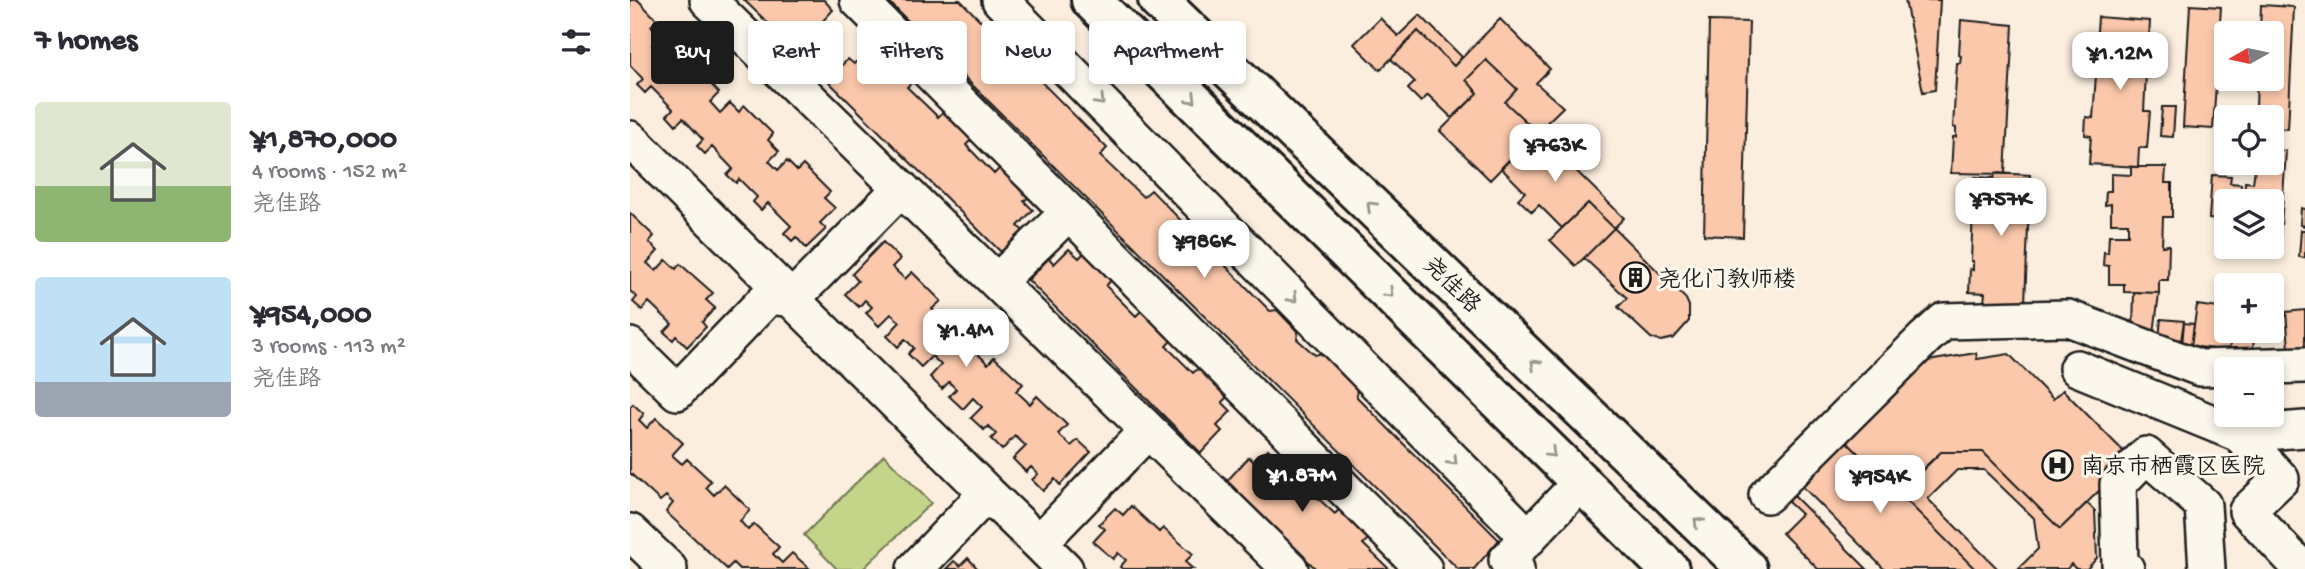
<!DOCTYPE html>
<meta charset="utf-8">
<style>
:root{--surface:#fff;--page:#f7f7f7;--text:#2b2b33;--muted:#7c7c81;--accent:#1c1c1c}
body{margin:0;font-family:"Gochi Hand","LXGW WenKai TC",sans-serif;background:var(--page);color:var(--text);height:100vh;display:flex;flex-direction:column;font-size:26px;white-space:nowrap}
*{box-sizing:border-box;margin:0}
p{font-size:23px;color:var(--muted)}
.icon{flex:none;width:38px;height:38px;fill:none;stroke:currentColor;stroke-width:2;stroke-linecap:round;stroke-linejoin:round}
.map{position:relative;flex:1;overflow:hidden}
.sheet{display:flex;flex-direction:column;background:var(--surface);width:630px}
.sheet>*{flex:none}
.guide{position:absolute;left:21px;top:21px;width:665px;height:63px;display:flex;gap:14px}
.needle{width:46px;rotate:261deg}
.controls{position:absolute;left:1584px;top:21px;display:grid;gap:14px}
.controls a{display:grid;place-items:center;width:70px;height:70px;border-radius:7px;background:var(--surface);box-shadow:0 4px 10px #0003;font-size:35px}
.price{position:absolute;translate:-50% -60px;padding:0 16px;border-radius:14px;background:#fff;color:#222;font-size:23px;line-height:46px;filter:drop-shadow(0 2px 4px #0008)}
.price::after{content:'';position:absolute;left:50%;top:42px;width:21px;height:16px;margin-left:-10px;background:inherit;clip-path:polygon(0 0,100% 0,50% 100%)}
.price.selected{background:var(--accent);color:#fff}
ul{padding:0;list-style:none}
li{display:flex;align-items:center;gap:21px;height:175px;padding:0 35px}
li span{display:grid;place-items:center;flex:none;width:196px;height:140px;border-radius:7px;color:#555}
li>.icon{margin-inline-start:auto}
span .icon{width:84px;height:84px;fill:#fffc;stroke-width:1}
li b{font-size:30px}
h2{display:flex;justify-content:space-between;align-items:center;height:84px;padding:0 35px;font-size:30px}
.tag{padding:0 24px;border-radius:7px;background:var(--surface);box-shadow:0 4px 10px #0003;font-size:24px;line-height:63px}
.tag.selected{background:var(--accent);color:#fff}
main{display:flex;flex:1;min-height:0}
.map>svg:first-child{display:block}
.green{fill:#c4d58a;stroke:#707853;stroke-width:2}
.building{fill:#fbc8ab;stroke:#1c1c1c;stroke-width:2}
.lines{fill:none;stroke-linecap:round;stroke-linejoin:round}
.minor-casing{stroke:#1c1c1c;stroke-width:40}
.major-casing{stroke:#1c1c1c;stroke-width:44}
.minor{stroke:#fbf7ec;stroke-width:35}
.major{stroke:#fbf7ec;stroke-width:38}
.oneway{stroke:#97948e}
.labels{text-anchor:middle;stroke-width:6;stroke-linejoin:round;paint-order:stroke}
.poi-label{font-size:23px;fill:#1c1c1c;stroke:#fbf7ec;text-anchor:start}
.street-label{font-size:23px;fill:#1c1c1c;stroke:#fbf7ec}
</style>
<main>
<section class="sheet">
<h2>7 homes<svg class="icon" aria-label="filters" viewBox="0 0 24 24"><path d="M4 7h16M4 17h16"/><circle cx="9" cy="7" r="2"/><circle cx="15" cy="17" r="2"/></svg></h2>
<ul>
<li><span style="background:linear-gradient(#dfe7d0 60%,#8fb573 0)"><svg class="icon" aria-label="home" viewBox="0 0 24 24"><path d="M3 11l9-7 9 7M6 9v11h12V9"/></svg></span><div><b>¥1,870,000</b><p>4 rooms · 152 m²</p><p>尧佳路</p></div></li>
<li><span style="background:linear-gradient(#bfe0f5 75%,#9aa5b1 0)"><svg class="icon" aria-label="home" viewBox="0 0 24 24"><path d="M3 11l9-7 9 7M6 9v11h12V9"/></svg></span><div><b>¥954,000</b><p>3 rooms · 113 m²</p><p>尧佳路</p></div></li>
</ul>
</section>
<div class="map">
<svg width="1675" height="569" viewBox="0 0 1675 569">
<rect width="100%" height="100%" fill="#fbeedf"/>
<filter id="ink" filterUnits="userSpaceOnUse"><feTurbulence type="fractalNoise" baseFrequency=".0143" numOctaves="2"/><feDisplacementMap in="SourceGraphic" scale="14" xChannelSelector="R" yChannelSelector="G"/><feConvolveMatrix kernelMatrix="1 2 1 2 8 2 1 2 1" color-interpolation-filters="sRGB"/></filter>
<g filter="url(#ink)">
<!-- green -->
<path class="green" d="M254 455 301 503 233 569H207L174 535Z"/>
<!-- building -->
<path class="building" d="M0 0H8L27 20 21 26 32 36 22 45 31 54 40 45 50 55 57 49 84 77 79 82 89 93 80 102 90 113 100 103 109 112 114 105 143 134 138 140 149 151 139 161 148 170 157 161 167 171 173 165 200 192 194 198 205 208 190 223 196 229 176 248 166 237 162 241 154 233 161 226 138 203 131 210 123 202 127 197 109 179 106 183 97 175 103 169 82 147 75 154 67 146 73 140 53 118 46 125 37 115 43 109 21 87 15 93 7 85 13 79 0 65Z
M114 0H194L203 10 189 25 194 30 170 54Z
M257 0H330L477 148 470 156 513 197 521 190 640 311 647 310 668 332 667 339 685 355 692 353 726 385 727 397 869 540 844 569H828Z
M1275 0H1310L1305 90 1293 92Z
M1560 5 1591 7 1583 129 1553 127Z
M1631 5 1664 7 1658 129 1642 128V117H1617V107H1626L1627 79H1642V33H1630Z
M790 15 832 57 824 66 788 31 750 70 724 44 750 18 768 36Z
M1468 17 1520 21 1519 40 1526 41 1524 74H1516L1514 111H1520L1517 148H1509L1508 167 1459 164 1461 136 1455 135 1456 117 1463 118 1467 60H1460L1461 46H1466Z
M870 19 920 69 906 83 933 107 907 132 875 102 887 89 856 60 836 80 848 93 822 118 798 95 791 102 778 89 785 82 761 59 788 31 824 66Z
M1331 20 1383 25 1375 174 1321 173 1323 137H1326V128L1323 127 1327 63H1330L1331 56 1329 55Z
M1079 21 1119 22 1113 237 1074 235Z
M240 48 251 58 258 51 286 79 277 87 308 117 314 111 342 139 336 145 364 174 370 168 399 197 394 201 403 210 388 226 393 231 372 253 197 80 218 59 224 64Z
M856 60 887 89 875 102 907 132 860 180 810 131 848 93 836 80Z
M1532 107H1545L1543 137 1530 136Z
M907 132 994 218 984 228 958 203 932 228 909 205 902 212 888 199 895 192 871 168Z
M1642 150 1656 151 1649 256 1610 254V247H1642V201H1596V220L1579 219 1582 175 1601 176 1600 183 1611 184 1610 200H1614L1615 182 1623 183 1625 169 1612 168 1613 163H1642Z
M1501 167H1536L1535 183H1542V217H1533L1532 246 1539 245 1538 280H1529V293L1494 292V284H1479V266L1473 265 1474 252 1478 253 1479 235H1498V223H1481V204L1475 205 1476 191H1481V174L1501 175Z
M1365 173 1400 175 1395 304 1354 302 1355 293 1339 292 1340 269 1343 270V261H1341L1343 208H1346L1347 199H1344L1345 177 1364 178Z
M958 203 984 228 946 266 920 240Z
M1671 208 1675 209V226L1670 225Z
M0 213 24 236 19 242 28 251 17 263 26 271 36 260 46 269 50 264 83 293 76 300 85 308 72 322 76 327 57 347 46 336 43 340 34 332 42 324 19 302 12 310 3 302 7 297 0 291Z
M984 228 1056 299 1059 306V321L1044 338 1031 341 1021 338 988 307 997 298 954 258Z
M1671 230H1675V258L1669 257Z
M253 242 270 259 262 267 275 279 282 272 311 301 302 309 316 322 322 316 350 344 344 350 358 364 364 357 393 384 386 391 400 404 407 396 437 425 428 434 441 446 448 440 461 452 430 485 425 479 413 491 402 480 408 474 401 467 396 472 383 459 396 446 385 436 372 450 361 439 366 434 358 426 354 430 341 418 352 407 343 398 333 409 319 396 326 389 319 382 312 389 300 377 311 365 302 356 291 367 278 354 284 348 275 339 268 347 257 336 270 322 261 314 249 326 236 313 242 307 235 300 229 307 215 294 228 281 222 274Z
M439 249 449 258 455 252 482 279 476 286 506 316 513 309 543 339 536 346 563 373 571 366 599 395 592 402 601 411 587 426 592 431 571 453 398 280 419 258 424 264Z
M1504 292 1529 293 1524 334 1503 331Z
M1567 305 1596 309V331H1602L1599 351 1561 346Z
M1675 310V347L1659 348 1656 312Z
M1531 319 1554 321 1551 341 1529 338Z
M1554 323 1564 324 1561 346 1552 345Z
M1602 331H1625L1622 355 1599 351Z
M1346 353 1347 359 1379 354 1423 399 1433 390 1496 454 1477 483 1430 529 1353 452H1311L1275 485 1262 471 1252 478 1216 441 1298 361Z
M3 404 14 414 9 420 17 428 26 418 53 443 42 455 52 464 57 459 81 481 76 487 84 495 94 485 120 510 110 521 118 530 124 524 149 547 143 554 152 563 162 553 180 569H109L103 563 97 569 36 512 43 503 36 496 30 501 0 473V407Z
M1216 441 1252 478 1262 471 1275 485 1269 493 1345 569H1254L1173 487Z
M638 449 650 460 656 454 685 481 678 489 705 514 710 508 740 537 733 544 759 569H686L596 482 619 457 625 463Z
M1311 452H1353L1430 529 1457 503 1465 511 1467 558 1457 569H1446L1441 564 1437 569H1388L1408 549 1404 518 1354 470H1327L1298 499 1368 569H1345L1269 493Z
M1164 496 1237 569H1188L1152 533 1171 514 1158 502Z
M501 506 529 532 533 528 563 554 555 562 563 569H493L490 567 496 560 488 553 483 559 463 542 475 529 469 524 485 508 493 515Z
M338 558 348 569H316L324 561 330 566Z"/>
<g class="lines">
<defs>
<path id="minor" d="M78 0 367 282
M228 0 794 569
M370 0 899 538
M0 139 357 493 285 569
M439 212 367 282 660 569
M0 346 47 392 139 296 162 299 271 188
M1447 368 1609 434 1675 429
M1609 434 1651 479 1617 511 1672 569
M357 493 409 543
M1137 495 1295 338 1314 321 1438 318 1570 368 1675 365
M0 532 39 569
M435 569 409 543 518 430
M886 569 877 560 951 482
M1496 569 1490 564 1488 484 1516 455 1573 505 1577 569"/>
<path id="major" d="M461 0 1039 569
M528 0 1117 569"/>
</defs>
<!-- minor casing -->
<use href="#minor" class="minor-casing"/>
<!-- major casing -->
<use href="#major" class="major-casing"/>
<!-- minor -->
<use href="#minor" class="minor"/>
<!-- major -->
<use href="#major" class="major"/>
</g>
<!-- one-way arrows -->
<defs><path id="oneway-chevron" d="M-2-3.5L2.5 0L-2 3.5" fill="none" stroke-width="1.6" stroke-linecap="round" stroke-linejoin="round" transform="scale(1.75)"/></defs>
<g class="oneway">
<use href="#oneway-chevron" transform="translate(562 99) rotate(45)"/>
<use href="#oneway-chevron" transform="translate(470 101) rotate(46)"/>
<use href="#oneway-chevron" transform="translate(741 206) rotate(-136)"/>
<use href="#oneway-chevron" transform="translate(759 293) rotate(45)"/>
<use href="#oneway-chevron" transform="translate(663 298) rotate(46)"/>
<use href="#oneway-chevron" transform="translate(905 364) rotate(-136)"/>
<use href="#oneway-chevron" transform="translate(921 453) rotate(45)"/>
<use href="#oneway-chevron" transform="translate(823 461) rotate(46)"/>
<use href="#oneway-chevron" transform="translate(1068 522) rotate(-136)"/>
</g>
</g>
<!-- icons -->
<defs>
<symbol id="building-ring" viewBox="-11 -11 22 22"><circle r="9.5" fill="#fbf7ec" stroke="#1c1c1c" stroke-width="1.5"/><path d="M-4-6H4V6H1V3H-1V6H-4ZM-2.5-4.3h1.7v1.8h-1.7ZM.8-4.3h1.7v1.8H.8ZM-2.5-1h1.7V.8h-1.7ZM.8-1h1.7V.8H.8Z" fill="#1c1c1c"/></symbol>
<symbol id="hospital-ring" viewBox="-11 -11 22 22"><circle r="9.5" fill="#fbf7ec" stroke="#1c1c1c" stroke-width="1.5"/><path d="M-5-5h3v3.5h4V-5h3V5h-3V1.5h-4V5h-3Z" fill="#1c1c1c"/></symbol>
</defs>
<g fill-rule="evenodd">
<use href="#building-ring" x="988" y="260" width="35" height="35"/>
<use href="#hospital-ring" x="1410" y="448" width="35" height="35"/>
</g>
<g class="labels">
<!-- poi labels -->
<g class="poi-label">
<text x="1028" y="286">尧化门教师楼</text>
<text x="1451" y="473">南京市栖霞区医院</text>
</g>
<!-- street labels -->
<g class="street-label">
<text transform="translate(823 284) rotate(44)" y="8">尧佳路</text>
</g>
</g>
</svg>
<div class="controls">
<a><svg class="needle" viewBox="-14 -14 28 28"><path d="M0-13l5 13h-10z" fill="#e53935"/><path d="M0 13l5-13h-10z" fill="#7c7c81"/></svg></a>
<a><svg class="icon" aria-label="locate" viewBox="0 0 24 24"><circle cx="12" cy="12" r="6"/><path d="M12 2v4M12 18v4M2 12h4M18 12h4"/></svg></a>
<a><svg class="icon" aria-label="layers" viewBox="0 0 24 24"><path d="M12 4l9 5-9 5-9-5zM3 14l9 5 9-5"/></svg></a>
<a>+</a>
<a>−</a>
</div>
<b class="price" style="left:1490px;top:92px">¥1.12M</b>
<b class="price" style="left:925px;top:184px">¥763K</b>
<b class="price" style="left:1371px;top:238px">¥757K</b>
<b class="price" style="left:574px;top:280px">¥986K</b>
<b class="price" style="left:336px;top:369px">¥1.4M</b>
<b class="price selected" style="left:672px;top:514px">¥1.87M</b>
<b class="price" style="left:1250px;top:515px">¥954K</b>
<div class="guide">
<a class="tag selected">Buy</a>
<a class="tag">Rent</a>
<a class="tag">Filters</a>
<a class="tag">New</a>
<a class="tag">Apartment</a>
</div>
</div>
</main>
